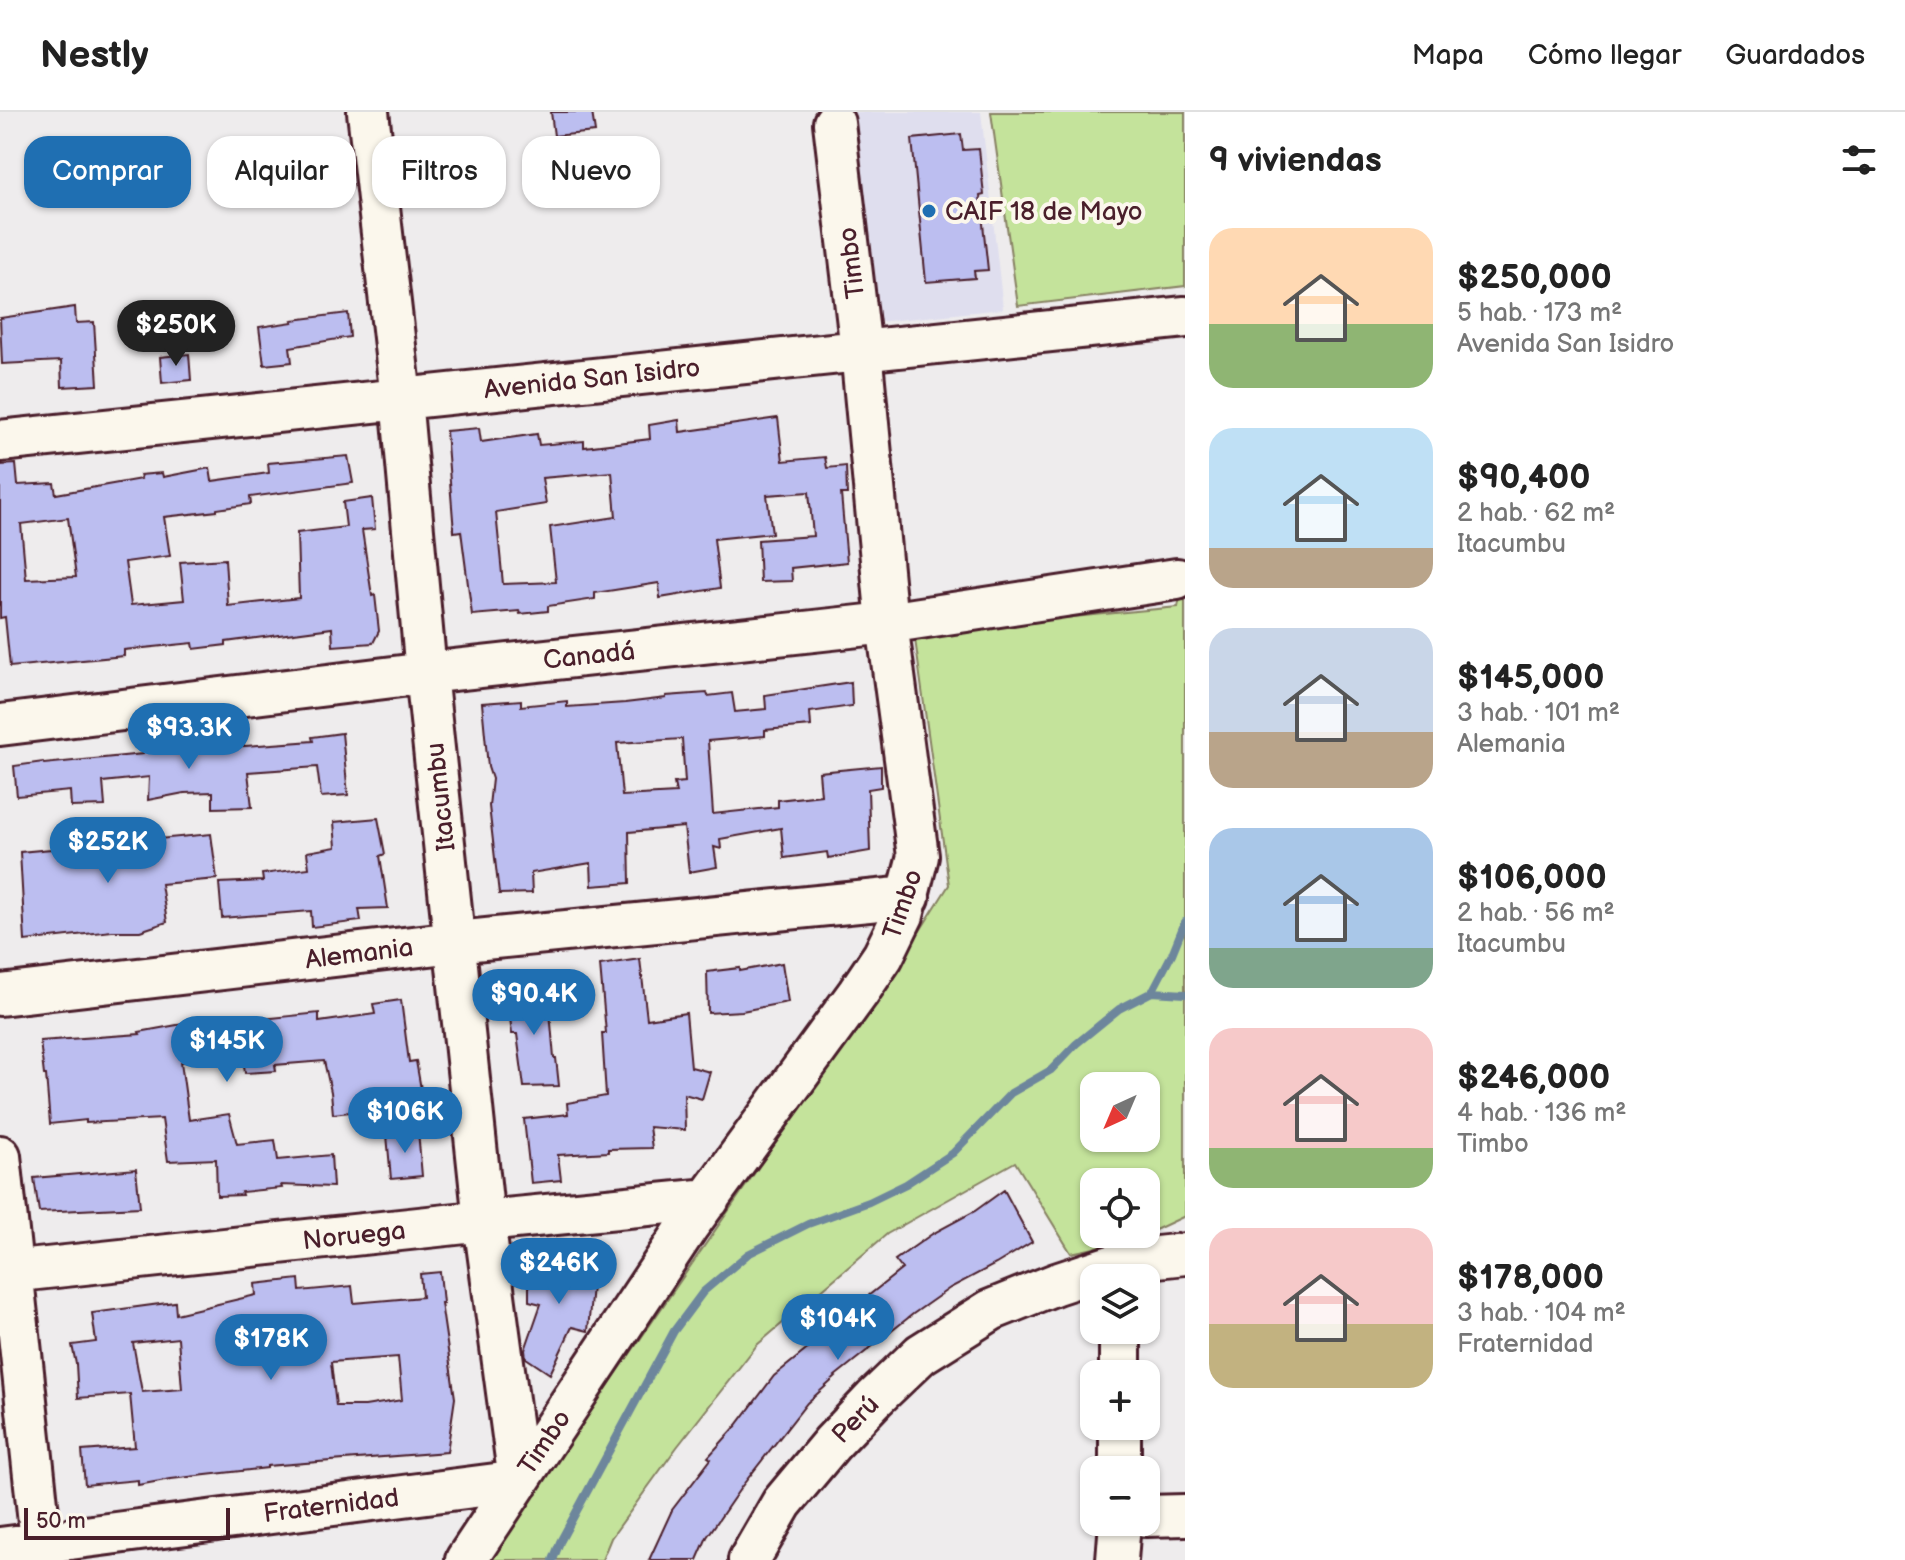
<!DOCTYPE html>
<html lang="es">
<meta charset="utf-8">
<style>
:root{--surface:#fff;--page:#f6f6f6;--text:#222;--muted:#767676;--line:#e0e0e0;--accent:#1f6fb2}
body{margin:0;font-family:"Balsamiq Sans",sans-serif;background:var(--page);color:var(--text);height:100vh;display:flex;flex-direction:column;font-size:30px;white-space:nowrap}
*{box-sizing:border-box;margin:0}
p{font-size:26px;color:var(--muted)}
.icon{flex:none;width:44px;height:44px;fill:none;stroke:currentColor;stroke-width:2;stroke-linecap:round;stroke-linejoin:round}
.map{position:relative;flex:1;overflow:hidden}
.sheet{display:flex;flex-direction:column;background:var(--surface);width:720px}
.sheet>*{flex:none}
.top-card{position:absolute;left:24px;top:24px;width:760px;height:72px;display:flex;gap:16px}
.needle{width:52px;rotate:224deg}
.buttons{position:absolute;left:1080px;top:960px;display:grid;gap:16px}
.buttons a{display:grid;place-items:center;width:80px;height:80px;border-radius:16px;background:var(--surface);box-shadow:0 2px 6px #0004;font-size:40px}
.scale{position:absolute;left:24px;bottom:20px;width:206px;box-sizing:border-box;padding-left:8px;border:4px solid #4a1f2b;border-top:0;font-size:22px;line-height:28px;white-space:nowrap;color:#4a1f2b;-webkit-text-stroke:6px #fbf7ec;paint-order:stroke}
.price{position:absolute;translate:-50% -68px;padding:0 18px;border-radius:28px;background:var(--accent);color:#fff;font-size:26px;line-height:52px;filter:drop-shadow(0 2px 4px #0008)}
.price::after{content:'';position:absolute;left:50%;top:48px;width:24px;height:18px;margin-left:-12px;background:inherit;clip-path:polygon(0 0,100% 0,50% 100%)}
.price.current{background:#222;color:#fff}
ul{padding:0;list-style:none}
li{display:flex;align-items:center;gap:24px;height:200px;padding:0 24px}
li span{display:grid;place-items:center;flex:none;width:224px;height:160px;border-radius:24px;color:#555}
li>.icon{margin-inline-start:auto}
span .icon{width:96px;height:96px;fill:#fffc;stroke-width:1}
li b{font-size:34px}
h2{display:flex;justify-content:space-between;align-items:center;height:96px;padding:0 24px;font-size:34px}
.pill{padding:0 28px;border-radius:24px;background:var(--surface);box-shadow:0 2px 6px #0004;font-size:28px;line-height:72px}
.pill.current{background:var(--accent);color:#fff}
header{display:flex;align-items:center;gap:48px;box-sizing:border-box;height:112px;padding:0 40px;background:var(--surface);border-bottom:2px solid var(--line)}
header strong{font-size:38px}
nav{display:flex;gap:44px;margin-inline-start:auto;font-size:28px}
main{display:flex;flex:1;min-height:0}
.map>svg:first-child{display:block}
.built{fill:#dfdeee}
.green{fill:#c4e39b;stroke:#878163;stroke-width:2;fill-rule:evenodd}
.lines{fill:none;stroke-linecap:round;stroke-linejoin:round}
.stream{stroke:#6d869c;stroke-width:8}
.building{fill:#bcbef0;stroke:#4a1f2b;stroke-width:2;fill-rule:evenodd}
.minor-casing{stroke:#4a1f2b;stroke-width:46}
.minor{stroke:#fbf7ec;stroke-width:40}
.poi-dot{fill:#1f6fb2;stroke:#fbf7ec;stroke-width:3}
.labels{text-anchor:middle;stroke-width:8;stroke-linejoin:round;paint-order:stroke}
.poi-label{font-size:26px;fill:#4a1f2b;stroke:#fbf7ec;text-anchor:start}
.street-label{font-size:26px;fill:#4a1f2b;stroke:#fbf7ec}
</style>
<header>
<strong>Nestly</strong>
<nav><a>Mapa</a><a>Cómo llegar</a><a>Guardados</a></nav>
</header>
<main>
<div class="map">
<svg width="1185" height="1448" viewBox="0 0 1185 1448">
<rect width="100%" height="100%" fill="#eeeced"/>
<filter id="ink" filterUnits="userSpaceOnUse"><feTurbulence type="fractalNoise" baseFrequency=".0125" numOctaves="2"/><feDisplacementMap in="SourceGraphic" scale="16" xChannelSelector="R" yChannelSelector="G"/><feConvolveMatrix kernelMatrix="1 2 1 2 8 2 1 2 1" color-interpolation-filters="sRGB"/></filter>
<g filter="url(#ink)">
<!-- built -->
<path class="built" d="M854 0H981L1003 197 878 210Z"/>
<!-- green -->
<path class="green" d="M991 0H1185V174L1018 194Z
M1185 462V1104L1136 1127 1071 1141 1015 1050 887 1122 757 1233 677 1335 611 1426 602 1448H488L904 844 949 773 914 520 1178 495ZM1094 974H1146V1026H1094ZM1094 1070H1146V1122H1094Z"/>
<g class="lines">
<!-- stream -->
<path class="stream" d="M1152 880 1172 842 1185 810
M553 1448 560 1430 674 1219 703 1180 748 1142 808 1112 869 1090 906 1072 953 1041 1011 981 1051 958 1076 932 1119 897 1152 880 1185 882"/>
</g>
<!-- building -->
<path class="building" d="M551 0H592L595 20 554 24Z
M961 22 963 38 979 37 984 83 980 84 988 158 974 159 975 166 926 170 912 27Z
M75 195 76 211 94 210 98 273 62 275 61 249 2 252 0 206Z
M348 201 350 225 290 235 292 250 264 253 259 215 293 210 292 208Z
M189 242 191 268 162 271 160 245Z
M778 306 783 349 825 345 827 356 846 354 847 382H841L847 450 791 456 792 469 760 470 758 428 813 424 809 380 767 383 772 421 714 427 720 476 660 486 659 471 595 481V487L548 494V499L520 502 519 499 472 503 461 419 454 420 446 319 479 316 481 330 537 322 539 333 584 329V335L650 327 649 313 679 308 680 320ZM612 360 616 405 550 415 556 470 503 472 496 400 546 392 542 366Z
M348 344 353 371 250 385 251 392 217 397V399L164 405 170 444 125 450 131 493 184 488 180 450 225 447 228 494 299 486 297 421 346 415 343 390 372 386 375 417 362 418 372 484 375 483 379 519 373 531 333 534 332 516 226 530V533L194 537 193 531 124 538V544L10 555 5 505 0 506V353L16 352 18 373 54 371 56 382 141 367 140 363 162 361 163 365 210 356 212 369 269 361 268 351ZM68 406 76 465 26 467 21 412Z
M851 570 852 594 810 600 811 614 765 618V624L708 629 713 702 778 695V688L821 683 819 660 881 654V675L868 677 870 739 828 746 827 740 784 746 781 716 720 727 721 737 714 735 717 755 689 760 684 715 629 720 630 771 592 774 591 751 531 761 532 781 499 782 489 694 492 667 488 655 482 591 521 588V594L567 589V595L625 591 666 586V584L707 581 708 584 732 581 735 600 766 597 765 583ZM682 627 685 670 674 671 676 681 622 684 617 631Z
M342 621 348 683 321 685 317 655 248 660 252 695 213 696V680L184 681 148 688 149 665 103 670 105 694 71 695 70 679 17 684 14 654 43 650 44 652 143 642 144 625 166 624V637L199 636 219 631V636L313 629 312 625Z
M378 706 385 742 380 744 388 796 359 797 361 809 312 815 311 799 222 806 219 771 263 769 262 762 309 756 307 740 336 735 334 710Z
M211 722 217 767 161 772 167 810 140 819H112L25 829 20 740Z
M640 847 647 907 686 901 691 955 710 960 702 987 684 982 685 1018 649 1015 652 1036 608 1037V1040L558 1043 561 1068 531 1071 524 1007 568 1002 567 991 606 984 602 921H606L600 853Z
M782 851 788 890 742 899 708 901 707 860 740 856V859Z
M548 876 554 946H556L559 974 524 975 517 922H512L507 881Z
M401 888 409 950 416 949 421 977 367 979 368 998 333 1002 331 980 324 949 275 953 276 959 245 961 241 931 197 938 198 948 181 950 189 1008 229 1002 237 1032 275 1028 278 1048 331 1043 333 1075 281 1073 282 1076 241 1080 242 1083 217 1084 216 1047 168 1049 162 1007 86 1011V1008L50 1012 46 963H44L40 929 140 922 139 920 177 913 223 908 224 911 319 901V910L375 902 373 892Z
M418 1019 422 1064 391 1067 387 1023Z
M136 1057 140 1095 39 1100 34 1066Z
M1004 1078 1032 1130 996 1152 950 1176 913 1202 835 1264 836 1265 807 1291 742 1374 707 1425 697 1448H649L672 1398 711 1347 708 1345 737 1313 774 1264 820 1227 818 1225 844 1203 902 1157 895 1148 932 1122 975 1099Z
M544 1139 594 1150 588 1219 572 1215 550 1262 526 1246 525 1238 541 1192 529 1189V1165L545 1167Z
M440 1160 443 1191H441L455 1286 447 1340 267 1354V1356L171 1367 138 1373V1368L85 1373 82 1339 135 1335 130 1282 78 1286 76 1252 72 1233 96 1230 92 1201 175 1190 176 1202 256 1183 255 1172 299 1167 300 1179 352 1174 354 1191 422 1185 420 1162ZM178 1226 182 1277 142 1280 133 1231ZM398 1245 402 1288 365 1294H336L331 1250Z"/>
<g class="lines">
<defs>
<path id="minor" d="M0 329 1185 205
M0 613 426 561 887 511 1177 467
M0 883 455 830 909 785
M0 1044 43 1448
M0 1161 484 1109 709 1087
M1120 1218V1262
M1120 1314V1358
M1146 1404 1185 1403
M0 1436 519 1369 484 1109 426 561 401 286 368 0
M466 1448 688 1114 858 881 883 844 903 803 918 744 887 511 861 238 834 11
M749 1448 782 1391 832 1331 874 1287 921 1242 991 1198 1056 1172 1129 1148 1185 1142
M1117 1448 1120 1410"/>
</defs>
<!-- minor casing -->
<use href="#minor" class="minor-casing"/>
<!-- minor -->
<use href="#minor" class="minor"/>
</g>
</g>
<!-- markers -->
<circle class="poi-dot" cx="929" cy="99" r="8"/>
<g class="labels">
<!-- poi labels -->
<g class="poi-label">
<text x="945" y="108">CAIF 18 de Mayo</text>
</g>
<!-- street labels -->
<g class="street-label">
<text transform="translate(851 151) rotate(-97)" y="9">Timbo</text>
<text transform="translate(592 266) rotate(-6)" y="9">Avenida San Isidro</text>
<text transform="translate(589 543) rotate(-6)" y="9">Canadá</text>
<text transform="translate(440 685) rotate(-96)" y="9">Itacumbu</text>
<text transform="translate(902 792) rotate(-71)" y="9">Timbo</text>
<text transform="translate(359 841) rotate(-7)" y="9">Alemania</text>
<text transform="translate(354 1123) rotate(-6)" y="9">Noruega</text>
<text transform="translate(855 1307) rotate(-46)" y="9">Perú</text>
<text transform="translate(544 1330) rotate(-56)" y="9">Timbo</text>
<text transform="translate(331 1393) rotate(-7)" y="9">Fraternidad</text>
</g>
</g>
</svg>
<div class="buttons">
<a><svg class="needle" viewBox="-14 -14 28 28"><path d="M0-13l5 13h-10z" fill="#e53935"/><path d="M0 13l5-13h-10z" fill="#767676"/></svg></a>
<a><svg class="icon" aria-label="locate" viewBox="0 0 24 24"><circle cx="12" cy="12" r="6"/><path d="M12 2v4M12 18v4M2 12h4M18 12h4"/></svg></a>
<a><svg class="icon" aria-label="layers" viewBox="0 0 24 24"><path d="M12 4l9 5-9 5-9-5zM3 14l9 5 9-5"/></svg></a>
<a>+</a>
<a>−</a>
</div>
<div class="scale">50 m</div>
<b class="price current" style="left:176px;top:256px">$250K</b>
<b class="price" style="left:189px;top:659px">$93.3K</b>
<b class="price" style="left:108px;top:773px">$252K</b>
<b class="price" style="left:534px;top:925px">$90.4K</b>
<b class="price" style="left:227px;top:972px">$145K</b>
<b class="price" style="left:405px;top:1043px">$106K</b>
<b class="price" style="left:559px;top:1194px">$246K</b>
<b class="price" style="left:838px;top:1250px">$104K</b>
<b class="price" style="left:271px;top:1270px">$178K</b>
<div class="top-card">
<a class="pill current">Comprar</a>
<a class="pill">Alquilar</a>
<a class="pill">Filtros</a>
<a class="pill">Nuevo</a>
</div>
</div>
<section class="sheet">
<h2>9 viviendas<svg class="icon" aria-label="filters" viewBox="0 0 24 24"><path d="M4 7h16M4 17h16"/><circle cx="9" cy="7" r="2"/><circle cx="15" cy="17" r="2"/></svg></h2>
<ul>
<li><span style="background:linear-gradient(#ffd9b3 60%,#8fb573 0)"><svg class="icon" aria-label="home" viewBox="0 0 24 24"><path d="M3 11l9-7 9 7M6 9v11h12V9"/></svg></span><div><b>$250,000</b><p>5 hab. · 173 m²</p><p>Avenida San Isidro</p></div></li>
<li><span style="background:linear-gradient(#bfe0f5 75%,#b9a48a 0)"><svg class="icon" aria-label="home" viewBox="0 0 24 24"><path d="M3 11l9-7 9 7M6 9v11h12V9"/></svg></span><div><b>$90,400</b><p>2 hab. · 62 m²</p><p>Itacumbu</p></div></li>
<li><span style="background:linear-gradient(#c9d6e8 65%,#b9a48a 0)"><svg class="icon" aria-label="home" viewBox="0 0 24 24"><path d="M3 11l9-7 9 7M6 9v11h12V9"/></svg></span><div><b>$145,000</b><p>3 hab. · 101 m²</p><p>Alemania</p></div></li>
<li><span style="background:linear-gradient(#a9c7e8 75%,#7fa58c 0)"><svg class="icon" aria-label="home" viewBox="0 0 24 24"><path d="M3 11l9-7 9 7M6 9v11h12V9"/></svg></span><div><b>$106,000</b><p>2 hab. · 56 m²</p><p>Itacumbu</p></div></li>
<li><span style="background:linear-gradient(#f6c9c9 75%,#8fb573 0)"><svg class="icon" aria-label="home" viewBox="0 0 24 24"><path d="M3 11l9-7 9 7M6 9v11h12V9"/></svg></span><div><b>$246,000</b><p>4 hab. · 136 m²</p><p>Timbo</p></div></li>
<li><span style="background:linear-gradient(#f6c9c9 60%,#c2b280 0)"><svg class="icon" aria-label="home" viewBox="0 0 24 24"><path d="M3 11l9-7 9 7M6 9v11h12V9"/></svg></span><div><b>$178,000</b><p>3 hab. · 104 m²</p><p>Fraternidad</p></div></li>
</ul>
</section>
</main>
